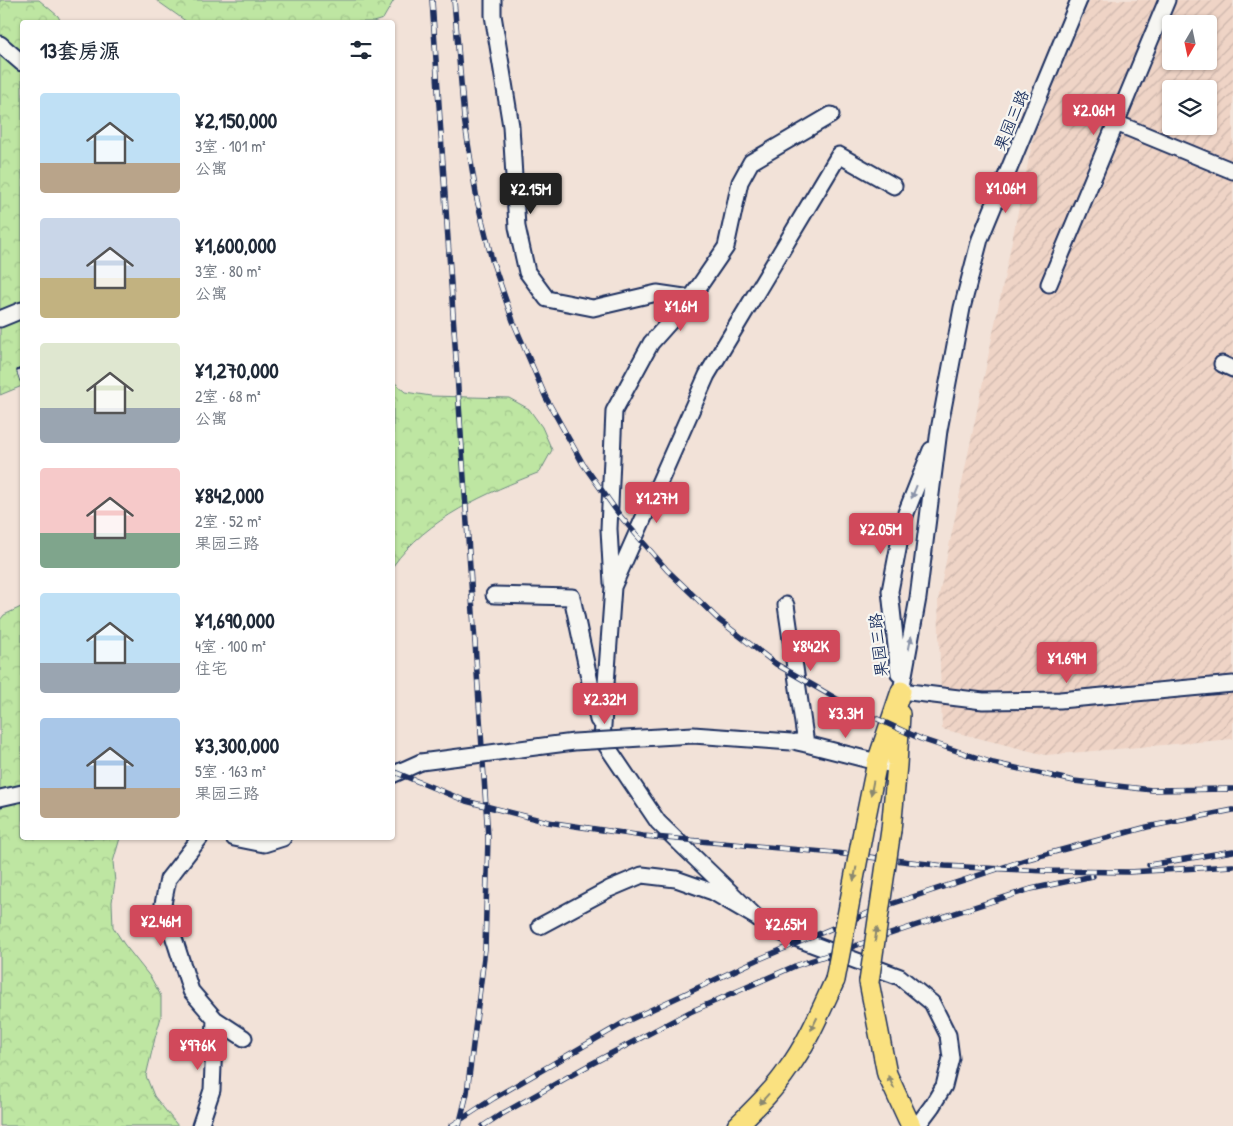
<!DOCTYPE html>
<html lang="zh">
<meta charset="utf-8">
<style>
:root{--surface:#fff;--page:#f2f2f3;--text:#1f2937;--muted:#747a83;--accent:#d1495b}
body{margin:0;font-family:"Patrick Hand","LXGW WenKai TC",sans-serif;background:var(--page);color:var(--text);height:100vh;display:flex;flex-direction:column;font-size:19px;white-space:nowrap}
*{box-sizing:border-box;margin:0}
p{font-size:16px;color:var(--muted)}
.icon{flex:none;width:28px;height:28px;fill:none;stroke:currentColor;stroke-width:2;stroke-linecap:round;stroke-linejoin:round}
.map{position:relative;flex:1;overflow:hidden}
.panel{position:absolute;left:20px;top:20px;width:375px;height:820px;display:flex;flex-direction:column;background:var(--surface);border-radius:5px;box-shadow:0 1px 4px #0004}
.panel>*{flex:none}
.needle{width:32px;rotate:189deg}
.tools{position:absolute;left:1162px;top:15px;display:grid;gap:10px}
.tools a{display:grid;place-items:center;width:55px;height:55px;border-radius:5px;background:var(--surface);box-shadow:0 1px 4px #0004;font-size:25px}
.price{position:absolute;translate:-50% -42px;padding:0 11px;border-radius:5px;background:var(--accent);color:#fff;font-size:16px;line-height:32px;filter:drop-shadow(0 1px 2px #0008)}
.price::after{content:'';position:absolute;left:50%;top:30px;width:15px;height:11px;margin-left:-8px;background:inherit;clip-path:polygon(0 0,100% 0,50% 100%)}
.price.on{background:#222;color:#fff}
ul{padding:0;list-style:none}
li{display:flex;align-items:center;gap:15px;height:125px;padding:0 20px}
li span{display:grid;place-items:center;flex:none;width:140px;height:100px;border-radius:5px;color:#555}
li>.icon{margin-inline-start:auto}
span .icon{width:60px;height:60px;fill:#fffc;stroke-width:1}
li b{font-size:21px}
h2{display:flex;justify-content:space-between;align-items:center;height:60px;padding:0 20px;font-size:21px}
.map>svg:first-child{display:block}
.industrial{fill:url(#industrial-furrows);fill-rule:evenodd}
.forest{fill:url(#forest-crowns);stroke:#6c8a80}
.lines{fill:none;stroke-linecap:round;stroke-linejoin:round}
.minor-casing{stroke:#1b2f5e;stroke-width:19}
.major-casing{stroke:#1b2f5e;stroke-width:22}
.minor{stroke:#f6f6f2;stroke-width:15}
.major{stroke:#fae180;stroke-width:19}
.rail-casing{stroke:#1b2f5e;stroke-width:5.5}
.rail{stroke:#f6f6f2;stroke-width:4;stroke-dasharray:11;stroke-linecap:butt}
.minor-bridge-casing{stroke:#1b2f5e;stroke-width:19;stroke-linecap:butt}
.major-bridge-casing{stroke:#1b2f5e;stroke-width:22;stroke-linecap:butt}
.minor-bridge{stroke:#f6f6f2;stroke-width:15}
.major-bridge{stroke:#fae180;stroke-width:19}
.oneway{fill:#8892a8}
.oneway2{fill:#8a886f}
.labels{text-anchor:middle;stroke-width:4.5;stroke-linejoin:round;paint-order:stroke}
.street-label{font-size:16px;fill:#1b2f5e;stroke:#f6f6f2}
</style>
<div class="map">
<svg width="1233" height="1126" viewBox="0 0 1233 1126">
<defs>
<pattern id="industrial-furrows" width="10" height="10" patternUnits="userSpaceOnUse" patternTransform="scale(1.25)"><rect width="10" height="10" fill="#efd4c6"/><path d="M-1 1l2-2M0 10L10 0M9 11l2-2" fill="none" stroke="#ccb6ac"/></pattern>
<pattern id="forest-crowns" width="20" height="18" patternUnits="userSpaceOnUse" patternTransform="scale(1.25)"><rect width="20" height="18" fill="#bee6a2"/><path d="M2 6a3 3 0 1 1 6 0M12 15a3 3 0 1 1 6 0" fill="none" stroke="#a3c68e"/></pattern>
</defs>
<rect width="100%" height="100%" fill="#f2e2d8"/>
<filter id="ink" filterUnits="userSpaceOnUse"><feTurbulence type="fractalNoise" baseFrequency=".02" numOctaves="2"/><feDisplacementMap in="SourceGraphic" scale="10" xChannelSelector="R" yChannelSelector="G"/><feConvolveMatrix kernelMatrix="1 2 1 2 8 2 1 2 1" color-interpolation-filters="sRGB"/></filter>
<g filter="url(#ink)">
<!-- industrial -->
<path class="industrial" d="M1090 0H1233V739L1046 755 942 729 938 600 1034 134ZM1171 24H1209V61H1171ZM1171 89H1209V126H1171Z"/>
<!-- forest -->
<path class="forest" d="M0 0H39L58 16 61 22H22V386L0 395Z
M156 0H394L383 19 373 22H187Z
M393 381 405 392 431 396 509 398 529 409 542 427 552 450 540 472C487 493 427 518 393 566Z
M21 607H22V838H120L113 862 115 882 112 902 113 927 124 944 151 978 161 996V1017L155 1038 146 1076 154 1096 178 1126H0V620L4 615Z"/>
<g class="lines">
<defs>
<path id="minor" d="M493 0V15L511 126 517 227 527 272 547 299 593 308 657 293 691 298
M0 44 22 63
M1116 123 1233 171
M1049 284 1167 0
M0 319 22 310
M1222 364 1233 369
M612 583 609 529 614 411 651 343 691 298 726 247 740 182 751 162 831 115
M494 595 572 597 598 720
M786 605 806 744
M899 674 890 591 904 518 931 450
M901 691 918 598 939 430 962 308 980 239 1079 0
M901 691 983 701 1060 700 1233 684
M797 742 806 744 877 762 897 765
M392 775 421 762
M0 798 22 793
M200 838 168 879 163 904 191 991 215 1019 244 1038
M234 838 264 844 283 838
M756 917 658 822 602 739 613 587 707 375 839 155 894 186
M540 926 609 889 642 875 676 879 713 892 756 917 774 930 900 977 932 1003 948 1035 951 1058 944 1086 932 1106 917 1126
M200 1126 212 1090 215 1019"/>
<path id="major" d="M864 826 877 762 901 691
M891 830 897 765 900 714
M869 982 887 1074 911 1126
M737 1126C755 1108 774 1090 788 1069 808 1042 821 1010 835 980"/>
</defs>
<!-- minor casing -->
<use href="#minor" class="minor-casing"/>
<!-- major casing -->
<use href="#major" class="major-casing"/>
<!-- minor -->
<use href="#minor" class="minor"/>
<!-- major -->
<use href="#major" class="major"/>
<defs>
<path id="rail" d="M432 0 488 837 485 949 467 1093 459 1126
M454 0 464 118 477 200 492 260 513 321 546 398 583 464 621 517 667 570 719 620 776 664 847 705 921 739 993 763 1074 781 1152 790 1233 789
M19 371 22 380
M392 771 466 801 548 822 643 836 835 853 945 866 1046 871 1129 872 1233 866
M1149 865 1233 851
M451 1126 494 1098 625 1022 757 960 885 906 1028 859 1147 827 1233 810
M483 1126 500 1115 591 1064 690 1012 795 966 914 926 1031 889 1093 876"/>
</defs>
<!-- rail casing -->
<use href="#rail" class="rail-casing"/>
<!-- rail -->
<use href="#rail" class="rail"/>
<defs>
<path id="minor-bridge" d="M421 762 574 742 693 735 791 742"/>
<path id="major-bridge" d="M835 980 864 826
M869 982 891 830"/>
</defs>
<!-- minor-bridge casing -->
<use href="#minor-bridge" class="minor-bridge-casing"/>
<!-- major-bridge casing -->
<use href="#major-bridge" class="major-bridge-casing"/>
<!-- minor-bridge -->
<use href="#minor-bridge" class="minor-bridge"/>
<!-- major-bridge -->
<use href="#major-bridge" class="major-bridge"/>
</g>
<!-- one-way arrows -->
<defs><path id="oneway-solid" d="M-6-.8H1V-3.2L6.5 0L1 3.2V.8H-6Z" transform="scale(1.25)"/></defs>
<g class="oneway">
<use href="#oneway-solid" transform="translate(914 492) rotate(112)"/>
<use href="#oneway-solid" transform="translate(910 643) rotate(-79)"/>
</g>
<g class="oneway2">
<use href="#oneway-solid" transform="translate(872 788) rotate(101)"/>
<use href="#oneway-solid" transform="translate(855 874) rotate(101)"/>
<use href="#oneway-solid" transform="translate(876 934) rotate(-82)"/>
<use href="#oneway-solid" transform="translate(814 1024) rotate(116)"/>
<use href="#oneway-solid" transform="translate(891 1082) rotate(-115)"/>
<use href="#oneway-solid" transform="translate(764 1099) rotate(132)"/>
</g>
</g>
<g class="labels">
<!-- street labels -->
<g class="street-label">
<text transform="translate(1011 120) rotate(-67)" y="6">果园三路</text>
<text transform="translate(878 645) rotate(-96)" y="6">果园三路</text>
</g>
</g>
</svg>
<div class="tools">
<a><svg class="needle" viewBox="-14 -14 28 28"><path d="M0-13l5 13h-10z" fill="#e53935"/><path d="M0 13l5-13h-10z" fill="#747a83"/></svg></a>
<a><svg class="icon" aria-label="layers" viewBox="0 0 24 24"><path d="M12 4l9 5-9 5-9-5zM3 14l9 5 9-5"/></svg></a>
</div>
<b class="price" style="left:1094px;top:136px">¥2.06M</b>
<b class="price" style="left:1006px;top:214px">¥1.06M</b>
<b class="price on" style="left:531px;top:215px">¥2.15M</b>
<b class="price" style="left:681px;top:332px">¥1.6M</b>
<b class="price" style="left:657px;top:524px">¥1.27M</b>
<b class="price" style="left:881px;top:555px">¥2.05M</b>
<b class="price" style="left:811px;top:672px">¥842K</b>
<b class="price" style="left:1067px;top:684px">¥1.69M</b>
<b class="price" style="left:605px;top:725px">¥2.32M</b>
<b class="price" style="left:846px;top:739px">¥3.3M</b>
<b class="price" style="left:161px;top:947px">¥2.46M</b>
<b class="price" style="left:786px;top:950px">¥2.65M</b>
<b class="price" style="left:198px;top:1071px">¥976K</b>
<section class="panel">
<h2>13套房源<svg class="icon" aria-label="filters" viewBox="0 0 24 24"><path d="M4 7h16M4 17h16"/><circle cx="9" cy="7" r="2"/><circle cx="15" cy="17" r="2"/></svg></h2>
<ul>
<li><span style="background:linear-gradient(#bfe0f5 70%,#b9a48a 0)"><svg class="icon" aria-label="home" viewBox="0 0 24 24"><path d="M3 11l9-7 9 7M6 9v11h12V9"/></svg></span><div><b>¥2,150,000</b><p>3室 · 101 m²</p><p>公寓</p></div></li>
<li><span style="background:linear-gradient(#c9d6e8 60%,#c2b280 0)"><svg class="icon" aria-label="home" viewBox="0 0 24 24"><path d="M3 11l9-7 9 7M6 9v11h12V9"/></svg></span><div><b>¥1,600,000</b><p>3室 · 80 m²</p><p>公寓</p></div></li>
<li><span style="background:linear-gradient(#dfe7d0 65%,#9aa5b1 0)"><svg class="icon" aria-label="home" viewBox="0 0 24 24"><path d="M3 11l9-7 9 7M6 9v11h12V9"/></svg></span><div><b>¥1,270,000</b><p>2室 · 68 m²</p><p>公寓</p></div></li>
<li><span style="background:linear-gradient(#f6c9c9 65%,#7fa58c 0)"><svg class="icon" aria-label="home" viewBox="0 0 24 24"><path d="M3 11l9-7 9 7M6 9v11h12V9"/></svg></span><div><b>¥842,000</b><p>2室 · 52 m²</p><p>果园三路</p></div></li>
<li><span style="background:linear-gradient(#bfe0f5 70%,#9aa5b1 0)"><svg class="icon" aria-label="home" viewBox="0 0 24 24"><path d="M3 11l9-7 9 7M6 9v11h12V9"/></svg></span><div><b>¥1,690,000</b><p>4室 · 100 m²</p><p>住宅</p></div></li>
<li><span style="background:linear-gradient(#a9c7e8 70%,#b9a48a 0)"><svg class="icon" aria-label="home" viewBox="0 0 24 24"><path d="M3 11l9-7 9 7M6 9v11h12V9"/></svg></span><div><b>¥3,300,000</b><p>5室 · 163 m²</p><p>果园三路</p></div></li>
</ul>
</section>
</div>
